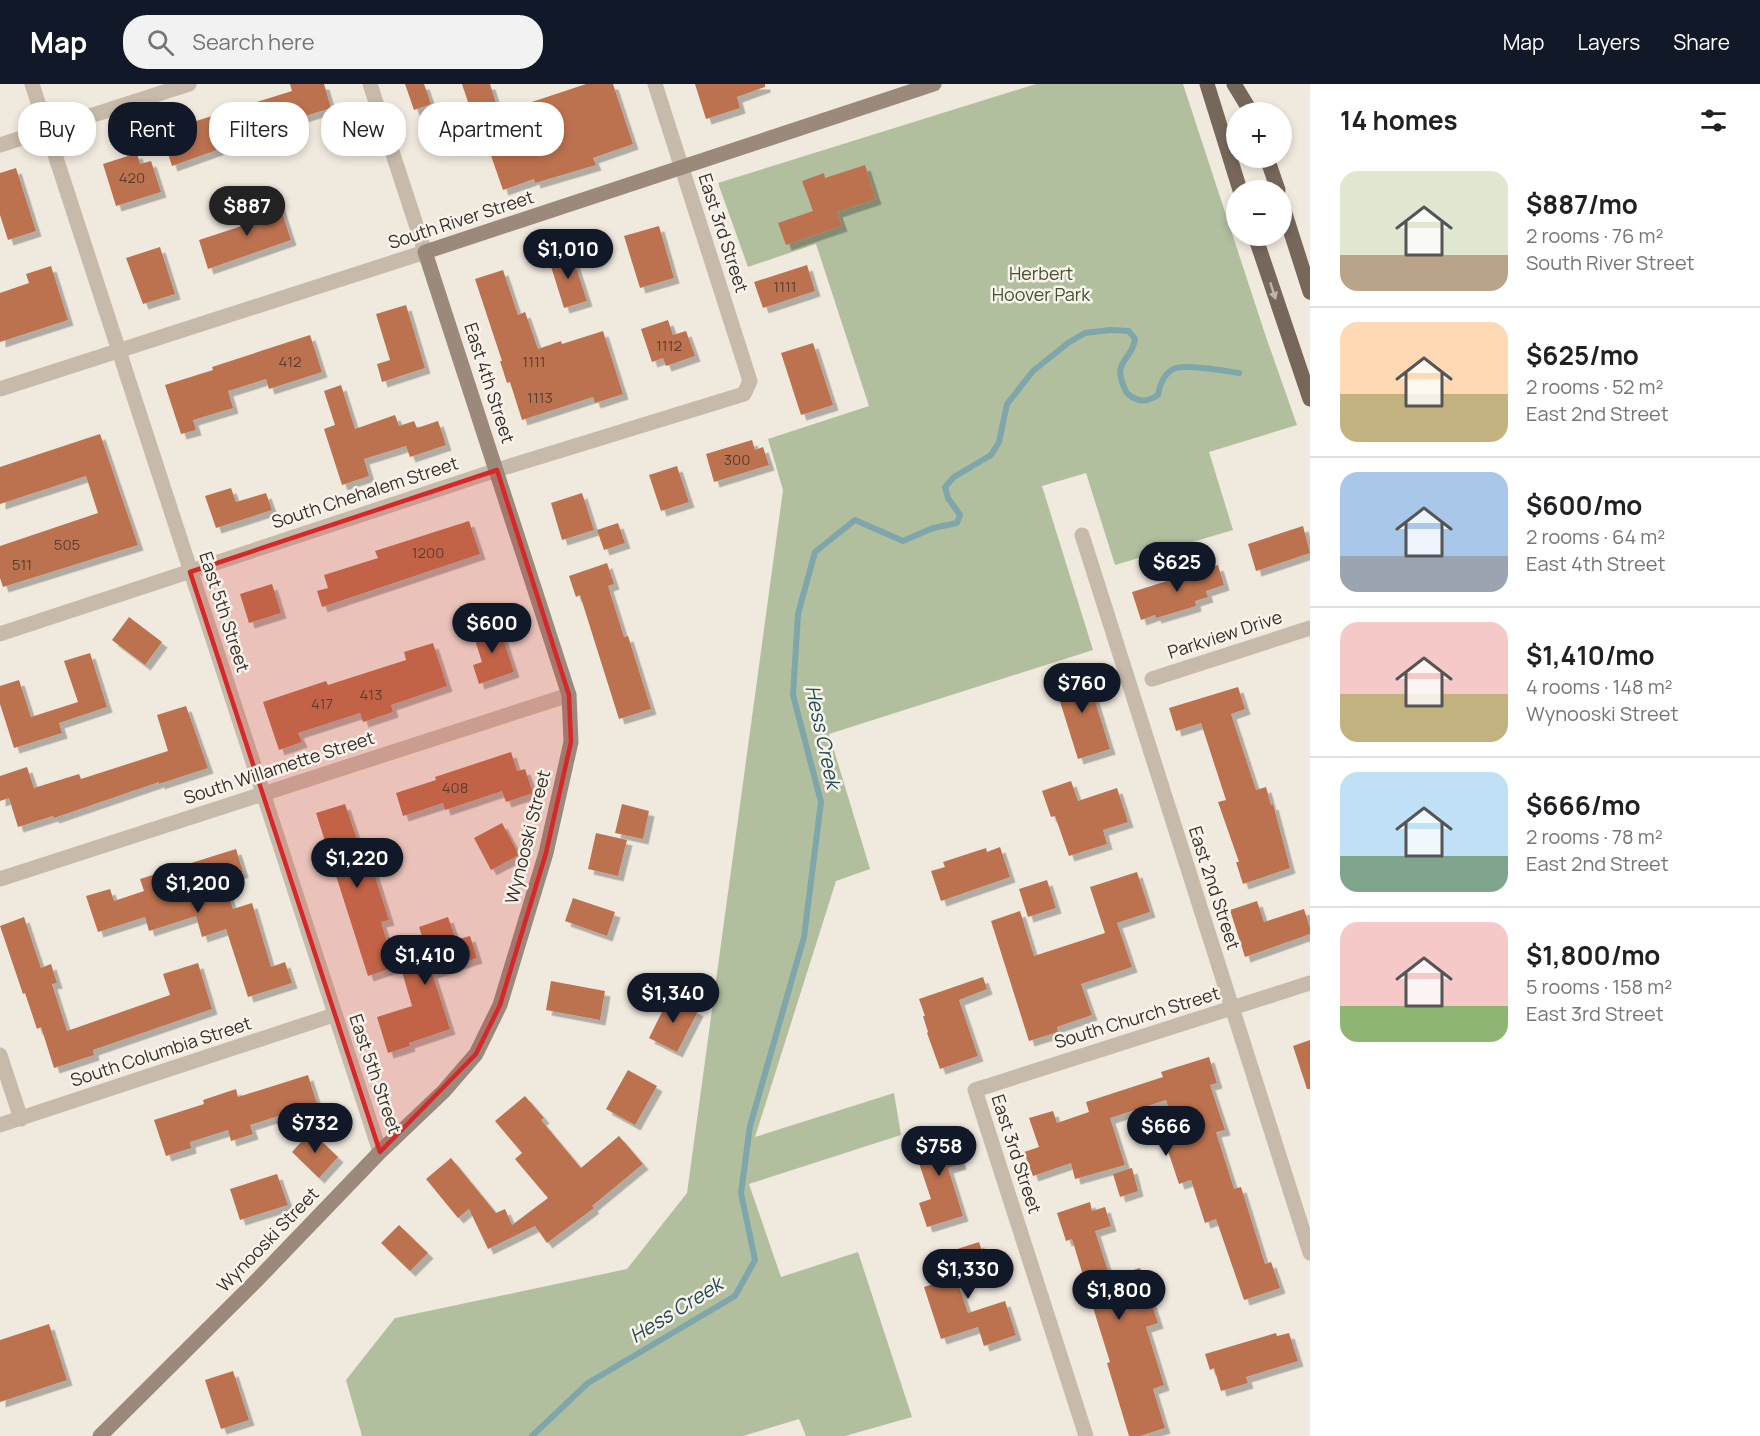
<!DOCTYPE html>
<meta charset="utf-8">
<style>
:root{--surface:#fff;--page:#f2f2f2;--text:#202124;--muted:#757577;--line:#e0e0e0;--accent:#111827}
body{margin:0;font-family:Manrope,sans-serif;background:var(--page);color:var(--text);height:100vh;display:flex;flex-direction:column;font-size:22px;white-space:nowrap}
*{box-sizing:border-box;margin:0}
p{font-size:20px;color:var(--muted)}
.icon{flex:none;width:33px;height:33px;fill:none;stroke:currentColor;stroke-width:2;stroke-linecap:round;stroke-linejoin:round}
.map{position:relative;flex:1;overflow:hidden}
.sheet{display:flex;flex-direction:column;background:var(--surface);width:450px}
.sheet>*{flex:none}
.guide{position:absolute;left:18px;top:18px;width:570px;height:54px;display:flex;gap:12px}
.controls{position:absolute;left:1226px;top:18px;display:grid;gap:12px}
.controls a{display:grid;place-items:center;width:66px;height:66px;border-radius:50%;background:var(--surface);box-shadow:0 3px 9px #0003;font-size:30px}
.price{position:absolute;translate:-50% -51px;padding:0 14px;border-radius:21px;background:var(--accent);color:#fff;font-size:20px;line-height:39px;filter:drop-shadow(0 2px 3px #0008)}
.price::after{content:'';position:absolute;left:50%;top:36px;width:18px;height:14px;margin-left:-9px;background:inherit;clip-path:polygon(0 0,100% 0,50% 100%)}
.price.selected{background:#222;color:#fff}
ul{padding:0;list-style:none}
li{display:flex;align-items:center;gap:18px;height:150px;padding:0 30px}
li+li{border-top:2px solid var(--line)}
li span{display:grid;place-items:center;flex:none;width:168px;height:120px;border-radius:18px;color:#555}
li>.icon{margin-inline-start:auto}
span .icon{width:72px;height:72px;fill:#fffc;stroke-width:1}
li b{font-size:26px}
h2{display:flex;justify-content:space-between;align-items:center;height:72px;padding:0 30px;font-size:26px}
.chip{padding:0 21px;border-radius:24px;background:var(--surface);box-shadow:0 3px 9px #0003;font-size:21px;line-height:54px}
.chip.selected{background:var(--accent);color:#fff}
header{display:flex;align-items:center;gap:36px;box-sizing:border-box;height:84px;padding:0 30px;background:var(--accent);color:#fff}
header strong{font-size:28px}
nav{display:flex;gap:33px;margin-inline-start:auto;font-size:21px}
.search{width:420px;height:54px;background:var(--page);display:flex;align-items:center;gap:15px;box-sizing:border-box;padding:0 21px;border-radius:24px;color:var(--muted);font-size:22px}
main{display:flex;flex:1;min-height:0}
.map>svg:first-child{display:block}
.green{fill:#b1bf9f}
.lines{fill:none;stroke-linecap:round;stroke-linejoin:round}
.stream{stroke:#7fa6ab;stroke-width:6}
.building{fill:#bd724f;filter:url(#shadow)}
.minor{stroke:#c8baaa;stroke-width:15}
.tertiary{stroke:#c8baaa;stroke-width:15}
.secondary{stroke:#9b8a7c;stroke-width:15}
.primary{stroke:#77675b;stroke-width:15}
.oneway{fill:#beb4aa}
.marked{fill:#d62828;fill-opacity:0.2;stroke:#d62828;stroke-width:4.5;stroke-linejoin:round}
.labels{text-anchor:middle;stroke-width:5;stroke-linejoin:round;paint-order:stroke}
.number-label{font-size:15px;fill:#583f32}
.street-label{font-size:18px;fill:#362e29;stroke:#f8f3ea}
.park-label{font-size:18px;fill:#43522f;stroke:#f8f3ea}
.water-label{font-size:20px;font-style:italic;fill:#224d54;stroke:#f8f3ea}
</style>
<header>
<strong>Map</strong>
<div class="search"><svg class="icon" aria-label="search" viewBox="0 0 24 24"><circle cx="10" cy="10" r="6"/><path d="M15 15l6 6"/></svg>Search here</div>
<nav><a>Map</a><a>Layers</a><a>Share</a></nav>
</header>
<main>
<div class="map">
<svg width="1310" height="1352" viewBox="0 0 1310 1352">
<defs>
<filter id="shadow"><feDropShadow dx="5.5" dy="5.5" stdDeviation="0" flood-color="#0004"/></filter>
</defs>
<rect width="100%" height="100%" fill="#f0e9de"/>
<!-- green -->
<path class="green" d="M1036 0H1183L1266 253 1297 341 1209 368 1233 446 1115 481 1086 389 1042 402 1093 566 829 650 870 785 836 797 755 1053 894 1009 901 1051 749 1100 781 1193 858 1168 912 1333 845 1352H806L799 1335 743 1352H362L346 1296 395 1234 627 1185 687 1109 783 406 768 355 869 322 816 160 748 183 718 99Z"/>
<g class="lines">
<!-- stream -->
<path class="stream" d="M532 1352 588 1299 735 1212 755 1176 741 1109 750 1042 804 853 821 718 793 611 798 530 815 468 855 436 903 457 933 444 957 439 960 431 948 414 945 403 954 393 991 371 999 358 1007 320 1033 287 1068 259 1085 249 1110 246 1129 247 1135 255C1132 277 1112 276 1124 303 1126 308 1127 310 1132 313 1143 319 1148 317 1158 311 1160 300 1164 288 1176 284 1189 280 1225 287 1239 289"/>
</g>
<!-- building -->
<path class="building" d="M290 0H324L331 24 283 39 284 42 172 82 161 48 292 7Z
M405 0H424L431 20 414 26Z
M462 0H490L499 29 586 0H613L633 60 593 74 596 81 535 99 534 95 503 106 473 20 469 21Z
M695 0H765V3L737 13 740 24 706 35Z
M137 69 140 80 151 77 161 108 116 122 103 80Z
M865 81 876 115 837 128 842 142 786 161 778 139 813 127 802 97 824 89 825 94Z
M16 84 36 147 8 156 0 131V89Z
M278 116 291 156 208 185 199 156 254 138 250 125Z
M659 142 674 194 640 204 624 152Z
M160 163 175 210 143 220 126 174Z
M571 168 587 217 564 224 549 176Z
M807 181 815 207 763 224 754 198Z
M51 182 68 236 0 258V209L29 199 26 190Z
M503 186 518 231 525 228 538 265 561 257 562 260 603 247 623 310 595 319 593 313 522 336 510 298 507 299 500 277H502L475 195Z
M406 221 425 284 382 298 377 280 390 276 376 230Z
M668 236 673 251 686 247 695 272 666 282 663 274 652 278 641 245Z
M310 251 322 288 269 305 266 295 228 307 233 324 193 336 196 346 181 350 165 301 213 286 212 283Z
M813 259 833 321 801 331 781 269Z
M341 301 355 345 395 331 399 342 414 337 417 344 438 337 446 361 410 373 406 362 364 375 369 392 342 401 324 345 335 341 324 307Z
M100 350 138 461 3 503 0 494V462L98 429 86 392 0 420V383Z
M752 356 755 366 763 363 769 381 714 398 706 370Z
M677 382 689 418 661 427 649 391Z
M231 404 236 418 266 409 272 426 216 444 205 412Z
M582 409 594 446 562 456 551 419Z
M469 437 480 470 322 523 317 507 328 504 324 491 378 474 375 467Z
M618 439 625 459 604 466 597 446Z
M1303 442 1310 469 1256 487 1248 460Z
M607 479 614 500 608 502 624 553 628 552 651 625 619 635 580 511 576 513 569 492Z
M1218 481 1224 501 1206 507 1208 513 1195 517 1196 522 1156 534 1155 531 1141 536 1132 508Z
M272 500 281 529 249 539 240 510Z
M129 533 162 558 145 581 112 556Z
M498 539 514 588 479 600 473 581 482 578 472 547Z
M433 559 447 602 391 621 393 628 363 638 360 629 298 649 302 658 279 666 263 618 326 597 328 601 406 576 404 568Z
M90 569 107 623 59 639 62 649 14 664 0 620V602L19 596 31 633 78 618 64 577Z
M1085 585 1110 665 1078 675 1053 595Z
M1238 603 1245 625 1231 630 1256 706 1266 703 1271 721 1273 720 1290 784 1243 800 1236 778H1239L1218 718 1226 716 1201 639 1176 647 1169 624Z
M186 622 208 684 159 700V698L54 734 53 732 18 743 9 714 0 717V692L27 683 34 704 79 690 81 695 168 667 157 631Z
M511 668 517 687 525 685 533 709 506 718 502 707 445 726 443 719 403 732 396 709 436 696 435 693Z
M1071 697 1078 717 1117 704 1128 738 1103 746 1107 760 1069 772 1055 732 1051 733 1042 707Z
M345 720 362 770 365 769 370 784 372 783 389 836 381 838 395 883 368 892 316 729Z
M622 720 649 727 643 755 615 749Z
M502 739 519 771 491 786 474 754Z
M596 749 627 756 618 792 588 785Z
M1000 763 1010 793 941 817 931 787 945 783 943 778 986 764 987 768Z
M236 765 243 788 223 795 233 825 252 819 271 883 285 878 292 899 248 913 226 845 202 853 196 832 149 847 145 833 98 848 86 812 110 805 114 817 144 807 140 795Z
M1137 788 1150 828 1117 839 1132 883 1081 900 1092 931 1057 943 1058 948 1029 957 991 837 1020 827 1034 872 1105 849 1090 803Z
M1047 796 1056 824 1028 833 1019 805Z
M573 814 615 828 607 852 565 837Z
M1257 817 1264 838 1304 825 1310 844V850L1245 873 1230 826Z
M24 833 41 884 51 880 57 899 52 900 67 947 170 911 163 890 198 879 212 925 93 966 94 971 54 984 41 943 37 945 25 909 23 910 0 842Z
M448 833 456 856 470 852 477 874 432 889 450 945 409 959 410 962 388 969 377 933 412 922 398 874 426 865 419 843Z
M983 893 987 905 959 916 978 972 940 985 927 949 928 948 923 932H925L919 915Z
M551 897 605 907 600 936 546 926Z
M670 912 698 927 677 968 649 954Z
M1310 956V1005H1307L1293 962Z
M1209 973 1217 999 1210 1001 1225 1046 1216 1048 1234 1105 1241 1103 1265 1180 1271 1178 1280 1204 1244 1216 1216 1135 1205 1139 1191 1096 1179 1100 1167 1064 1163 1065 1158 1051 1175 1045 1166 1016 1110 1034 1125 1081 1075 1095 1071 1079 1033 1092 1024 1068 1039 1063 1029 1034 1053 1027 1057 1039 1089 1028 1086 1018 1163 993 1161 988Z
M628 986 657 1002 635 1041 606 1025Z
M308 991 317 1020 250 1041 253 1050 231 1057 228 1046 190 1058 191 1064 166 1072 154 1036 204 1020 203 1016 236 1005 238 1013Z
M525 1012 544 1034 541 1036 581 1084 619 1052 643 1080 592 1122 594 1124 547 1159 535 1142 488 1165 469 1125 458 1134 426 1095 451 1074 496 1129 505 1125 512 1141 548 1114 515 1075 522 1069 495 1037Z
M950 1045 961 1080 948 1084 963 1132 927 1143 919 1119 931 1115 912 1058Z
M311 1047 338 1073 319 1094 292 1068Z
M1132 1084 1138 1107 1120 1113 1113 1090Z
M277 1090 288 1121 240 1136 230 1105Z
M1090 1118 1092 1127 1105 1123 1111 1142 1095 1147 1110 1193 1140 1184 1158 1239 1146 1243 1164 1301 1153 1305 1165 1344 1140 1352H1129L1107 1279 1110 1278 1086 1201 1072 1155 1066 1157 1057 1129Z
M399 1141 428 1169 410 1187 381 1159Z
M979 1158 984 1173 989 1172 995 1189 958 1200 968 1229 1005 1217 1016 1251 984 1262 978 1243 941 1255 924 1203 955 1193 948 1168Z
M49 1240 67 1296 0 1318V1256Z
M1276 1249 1277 1252 1289 1249 1298 1277 1246 1293 1248 1299 1221 1307 1214 1284 1210 1286 1205 1270Z
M233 1287 249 1336 221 1345 205 1296Z"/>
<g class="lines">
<!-- minor -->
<path class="minor" d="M32 0 380 1068
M0 61 189 0
M1082 451 1310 1169
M0 550 497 386 744 310 750 297 655 0
M1152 595 1310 544
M0 795 569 611
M0 971 21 1035
M0 1041 334 931
M1086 1352 975 1006 1310 899"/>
<!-- tertiary -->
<path class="tertiary" d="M0 305 425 168 370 0"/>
<!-- secondary -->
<path class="secondary" d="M100 1352 255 1198 380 1068 444 1007 476 970 500 921 546 769 571 658 569 611 425 168 934 0"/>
<!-- primary -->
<path class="primary" d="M1207 0 1240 106
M1234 0 1251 28
M1267 74 1278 106
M1281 117 1310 208
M1255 152 1310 315"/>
</g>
<!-- one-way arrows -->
<defs><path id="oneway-solid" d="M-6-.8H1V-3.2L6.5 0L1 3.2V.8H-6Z" transform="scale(1.5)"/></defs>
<use class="oneway" href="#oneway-solid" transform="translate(1273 207) rotate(72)"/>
<!-- marked area -->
<path class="marked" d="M497 386 569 611 571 658 546 769 500 921 476 970 380 1068 190 488Z"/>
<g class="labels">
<!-- number labels -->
<g class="number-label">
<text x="132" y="99">420</text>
<text x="785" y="208">1111</text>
<text x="669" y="267">1112</text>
<text x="290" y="283">412</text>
<text x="534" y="283">1111</text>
<text x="540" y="319">1113</text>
<text x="737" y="381">300</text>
<text x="67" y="466">505</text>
<text x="428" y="474">1200</text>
<text x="22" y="486">511</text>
<text x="371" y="616">413</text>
<text x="322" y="625">417</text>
<text x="455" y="709">408</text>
</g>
<!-- street labels -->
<g class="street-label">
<text transform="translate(461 136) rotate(-18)" y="6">South River Street</text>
<text transform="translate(723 149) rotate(72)" y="6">East 3rd Street</text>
<text transform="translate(489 299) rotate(72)" y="6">East 4th Street</text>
<text transform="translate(365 409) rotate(-18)" y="6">South Chehalem Street</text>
<text transform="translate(224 528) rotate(72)" y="6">East 5th Street</text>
<text transform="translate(1225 551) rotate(-18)" y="6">Parkview Drive</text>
<text transform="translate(279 684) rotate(-18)" y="6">South Willamette Street</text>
<text transform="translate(528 753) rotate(-76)" y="6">Wynooski Street</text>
<text transform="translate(1214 804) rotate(72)" y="6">East 2nd Street</text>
<text transform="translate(1137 934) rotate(-17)" y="6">South Church Street</text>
<text transform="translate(161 968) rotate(-18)" y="6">South Columbia Street</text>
<text transform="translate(375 990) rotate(71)" y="6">East 5th Street</text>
<text transform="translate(1016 1070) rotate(72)" y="6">East 3rd Street</text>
<text transform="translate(268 1156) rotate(-46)" y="6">Wynooski Street</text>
</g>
<!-- park labels -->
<g class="park-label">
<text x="1041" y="196">Herbert<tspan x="1041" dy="21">Hoover Park</tspan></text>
</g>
<!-- water labels -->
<g class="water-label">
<text transform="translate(823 653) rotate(78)" y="7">Hess Creek</text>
<text transform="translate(676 1226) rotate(-32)" y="7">Hess Creek</text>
</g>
</g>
</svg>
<div class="controls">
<a>+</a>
<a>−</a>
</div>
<b class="price selected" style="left:247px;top:153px">$887</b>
<b class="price" style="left:568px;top:196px">$1,010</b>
<b class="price" style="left:1177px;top:509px">$625</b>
<b class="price" style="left:492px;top:570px">$600</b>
<b class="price" style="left:1082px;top:630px">$760</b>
<b class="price" style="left:357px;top:805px">$1,220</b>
<b class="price" style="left:198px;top:830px">$1,200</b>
<b class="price" style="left:425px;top:902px">$1,410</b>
<b class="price" style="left:673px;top:940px">$1,340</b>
<b class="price" style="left:315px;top:1070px">$732</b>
<b class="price" style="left:1166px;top:1073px">$666</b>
<b class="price" style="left:939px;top:1093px">$758</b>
<b class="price" style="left:968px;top:1216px">$1,330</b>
<b class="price" style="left:1119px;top:1237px">$1,800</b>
<div class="guide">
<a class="chip">Buy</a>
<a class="chip selected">Rent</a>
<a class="chip">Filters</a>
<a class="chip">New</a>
<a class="chip">Apartment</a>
</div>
</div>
<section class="sheet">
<h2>14 homes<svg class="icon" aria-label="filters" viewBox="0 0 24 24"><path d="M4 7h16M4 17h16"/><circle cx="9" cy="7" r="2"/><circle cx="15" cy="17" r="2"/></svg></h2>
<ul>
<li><span style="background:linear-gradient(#dfe7d0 70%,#b9a48a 0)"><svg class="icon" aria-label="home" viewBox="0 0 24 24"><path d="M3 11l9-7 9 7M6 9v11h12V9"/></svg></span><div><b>$887/mo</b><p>2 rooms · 76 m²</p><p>South River Street</p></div></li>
<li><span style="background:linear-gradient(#ffd9b3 60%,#c2b280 0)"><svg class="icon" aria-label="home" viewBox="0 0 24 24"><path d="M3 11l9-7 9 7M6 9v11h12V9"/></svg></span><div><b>$625/mo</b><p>2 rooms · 52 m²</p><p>East 2nd Street</p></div></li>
<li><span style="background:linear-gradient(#a9c7e8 70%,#9aa5b1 0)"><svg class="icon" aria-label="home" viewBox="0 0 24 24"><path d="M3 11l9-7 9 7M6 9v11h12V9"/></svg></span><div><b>$600/mo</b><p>2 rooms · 64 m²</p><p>East 4th Street</p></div></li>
<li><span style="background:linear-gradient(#f6c9c9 60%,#c2b280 0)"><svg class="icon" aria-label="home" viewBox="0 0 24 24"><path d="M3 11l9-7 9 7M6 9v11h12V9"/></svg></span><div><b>$1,410/mo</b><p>4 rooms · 148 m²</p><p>Wynooski Street</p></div></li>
<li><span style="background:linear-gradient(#bfe0f5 70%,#7fa58c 0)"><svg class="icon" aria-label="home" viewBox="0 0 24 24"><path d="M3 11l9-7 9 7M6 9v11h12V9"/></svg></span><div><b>$666/mo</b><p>2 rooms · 78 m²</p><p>East 2nd Street</p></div></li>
<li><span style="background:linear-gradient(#f6c9c9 70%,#8fb573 0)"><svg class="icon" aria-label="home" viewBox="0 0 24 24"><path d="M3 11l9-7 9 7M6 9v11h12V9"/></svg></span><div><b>$1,800/mo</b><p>5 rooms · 158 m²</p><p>East 3rd Street</p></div></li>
</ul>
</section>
</main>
